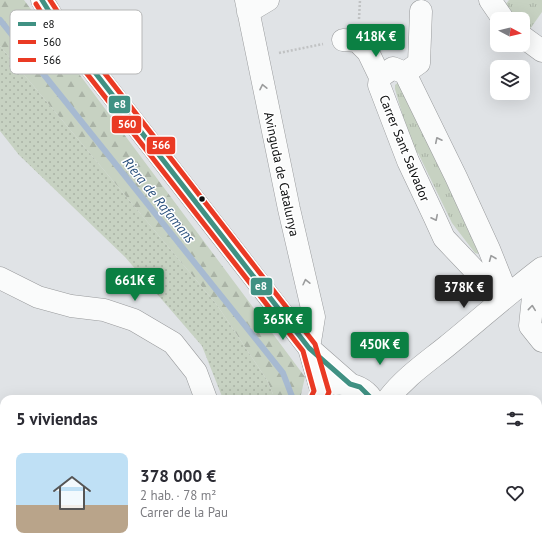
<!DOCTYPE html>
<html lang="es">
<meta charset="utf-8">
<style>
:root{--surface:#fff;--page:#f2f2f3;--text:#2b2b33;--muted:#7c7c81;--line:#e1e1e2;--accent:#0b8043}
body{margin:0;font-family:"PT Sans",sans-serif;background:var(--page);color:var(--text);height:100vh;display:flex;flex-direction:column;font-size:15px;white-space:nowrap}
*{box-sizing:border-box;margin:0}
p{font-size:13px;color:var(--muted)}
.icon{flex:none;width:22px;height:22px;fill:none;stroke:currentColor;stroke-width:2;stroke-linecap:round;stroke-linejoin:round}
.map{position:relative;flex:1;overflow:hidden}
.panel{position:absolute;left:0px;top:395px;width:542px;height:156px;display:flex;flex-direction:column;background:var(--surface);border-radius:12px 12px 0 0;box-shadow:0 4px 16px #0002}
.panel>*{flex:none}
.needle{width:26px;rotate:97deg}
.controls{position:absolute;left:490px;top:12px;display:grid;gap:8px}
.controls a{display:grid;place-items:center;width:40px;height:40px;border-radius:8px;background:var(--surface);box-shadow:0 4px 16px #0002;font-size:20px}
.price{position:absolute;translate:-50% -34px;padding:0 9px;border-radius:4px;background:var(--accent);color:#fff;font-size:13px;line-height:26px;filter:drop-shadow(0 1px 2px #0008)}
.price::after{content:'';position:absolute;left:50%;top:24px;width:12px;height:9px;margin-left:-6px;background:inherit;clip-path:polygon(0 0,100% 0,50% 100%)}
.price.active{background:#222;color:#fff}
ul{padding:0;list-style:none}
li{display:flex;align-items:center;gap:12px;height:100px;padding:0 16px}
li+li{border-top:1px solid var(--line)}
li span{display:grid;place-items:center;flex:none;width:112px;height:80px;border-radius:8px;color:#555}
li>.icon{margin-inline-start:auto}
span .icon{width:48px;height:48px;fill:#fffc;stroke-width:1}
li b{font-size:17px}
h2{display:flex;justify-content:space-between;align-items:center;height:48px;padding:0 16px;font-size:17px}
.map>svg:first-child{display:block}
.grass{fill:url(#grass-tufts)}
.forest{fill:url(#forest-firs)}
.garden{fill:url(#garden-dots)}
.lines{fill:none;stroke-linecap:round;stroke-linejoin:round}
.stream{stroke:#a7bad1;stroke-width:6}
.minor-casing{stroke:#989a9c;stroke-width:23}
.path{stroke:#c0c2c3;stroke-width:2.5;stroke-dasharray:2 2;stroke-linecap:butt}
.minor{stroke:#fafbfb;stroke-width:22}
.bus-1-casing{stroke:#fff;stroke-width:8}
.bus-2-casing{stroke:#fff;stroke-width:8}
.bus-3-casing{stroke:#fff;stroke-width:8}
.bus-1{stroke:#409183;stroke-width:5}
.bus-2{stroke:#ea3a24;stroke-width:5}
.bus-3{stroke:#ea3a24;stroke-width:5}
.oneway{stroke:#9b9c9d}
.bus-dot{fill:#0c0e0f;stroke:#fff;stroke-width:1.5}
.labels{text-anchor:middle;stroke-width:3;stroke-linejoin:round;paint-order:stroke}
.street-label{font-size:13px;fill:#0c0e0f;stroke:#fff}
.water-label{font-size:14px;font-style:italic;fill:#2b517d;stroke:#fff}
.key{fill:#fff;stroke:#b6b7b7;stroke-width:1}
.key-label{font-size:11px;fill:#0c0e0f}
.line-badge{stroke:#fff;stroke-width:1.5}
.badge-label{font-size:11px;text-anchor:middle;font-weight:bold;fill:#fff}
</style>
<div class="map">
<svg width="542" height="551" viewBox="0 0 542 551">
<defs>
<pattern id="grass-tufts" width="24" height="20" patternUnits="userSpaceOnUse"><rect width="24" height="20" fill="#c7d2c2"/><path d="M3 7l-1-3M5 7V3M7 7l1-3M15 17l-1-3M17 17v-4M19 17l1-3" fill="none" stroke="#aab3a6"/></pattern>
<pattern id="forest-firs" width="22" height="20" patternUnits="userSpaceOnUse"><rect width="22" height="20" fill="#c7d2c2"/><path d="M5 1l3.5 6h-7zM16 11l3.5 6h-7z" fill="#aab3a6"/></pattern>
<pattern id="garden-dots" width="8" height="8" patternUnits="userSpaceOnUse"><rect width="8" height="8" fill="#c7d2c2"/><path d="M2 2h.1M6 6h.1" fill="none" stroke="#aab3a6" stroke-width="1.8" stroke-linecap="round"/></pattern>
</defs>
<rect width="100%" height="100%" fill="#e0e3e6"/>
<!-- grass -->
<path class="grass" d="M509 0H542V12L530 29 523 25V19H515L501 10Z
M400 81 479 254 475 253 452 223 418 153H416L405 124 395 89V85Z"/>
<!-- forest -->
<path class="forest" d="M0 0H24L305 377 300 399H275L267 380 217 305 0 46Z
M0 424 4 425V547H110L111 551H0Z
M328 547H376L377 551H328Z"/>
<!-- garden -->
<path class="garden" d="M0 46 217 305 267 380 275 399H223L202 346 125 257 19 155 0 131Z
M250 547H328V551H251Z"/>
<g class="lines">
<!-- stream -->
<path class="stream" d="M0 20 283 373 293 399
M341 547 342 551"/>
<defs>
<path id="minor" d="M42 0 55 21 309 348 350 384
M246 0 289 209 314 317 309 348 322 393
M490 0 503 19
M248 12 268 0
M523 37 542 51
M343 40 357 41 368 52 380 77
M405 73 419 63 421 11
M542 271 533 297 530 326 542 341
M0 278 38 297 71 306 104 310 134 320 173 343 196 372 206 399
M503 297 481 277 444 238 434 216 408 161 379 85 380 77 393 68 405 73 456 177 489 249 507 294
M335 384C350 383 363 386 372 399
M388 399C405 377 426 363 447 346 479 320 509 293 542 268
M538 470 542 467
M397 547 398 551
M231 551 232 547
M480 551V547"/>
</defs>
<!-- minor casing -->
<use href="#minor" class="minor-casing"/>
<!-- path -->
<path class="path" d="M359 19 360 0
M279 53 323 44"/>
<!-- minor -->
<use href="#minor" class="minor"/>
<defs>
<path id="bus-1" d="M42 0 55 21 309 348 350 384 360 387 372 399"/>
<path id="bus-2" d="M36 4 49 25 303 351 314 391 312 395"/>
<path id="bus-3" d="M50 0 61 17 315 344 329 392 326 399"/>
</defs>
<!-- bus-1 casing -->
<use href="#bus-1" class="bus-1-casing"/>
<!-- bus-2 casing -->
<use href="#bus-2" class="bus-2-casing"/>
<!-- bus-3 casing -->
<use href="#bus-3" class="bus-3-casing"/>
<!-- bus-1 -->
<use href="#bus-1" class="bus-1"/>
<!-- bus-2 -->
<use href="#bus-2" class="bus-2"/>
<!-- bus-3 -->
<use href="#bus-3" class="bus-3"/>
</g>
<!-- one-way arrows -->
<defs><path id="oneway-chevron" d="M-2-3.5L2.5 0L-2 3.5" fill="none" stroke-width="1.6" stroke-linecap="round" stroke-linejoin="round"/></defs>
<g class="oneway">
<use href="#oneway-chevron" transform="translate(263 87) rotate(-102)"/>
<use href="#oneway-chevron" transform="translate(438 140) rotate(-116)"/>
<use href="#oneway-chevron" transform="translate(435 218) rotate(64)"/>
<use href="#oneway-chevron" transform="translate(492 258) rotate(-112)"/>
<use href="#oneway-chevron" transform="translate(306 282) rotate(-103)"/>
<use href="#oneway-chevron" transform="translate(532 308) rotate(-84)"/>
</g>
<!-- markers -->
<circle class="bus-dot" cx="202" cy="199" r="3.5"/>
<g class="labels">
<!-- street labels -->
<g class="street-label">
<text transform="translate(405 148) rotate(68)" y="5">Carrer Sant Salvador</text>
<text transform="translate(282 174) rotate(78)" y="5">Avinguda de Catalunya</text>
</g>
<!-- water labels -->
<g class="water-label">
<text transform="translate(159 200) rotate(51)" y="5">Riera de Rafamans</text>
</g>
</g>
<!-- legend -->
<rect x="10" y="10" width="132" height="64" rx="6" class="key"/>
<rect x="18" y="22" width="18" height="4" fill="#409183"/>
<rect x="18" y="40" width="18" height="4" fill="#ea3a24"/>
<rect x="18" y="58" width="18" height="4" fill="#ea3a24"/>
<g class="key-label">
<text x="43" y="28">e8</text>
<text x="43" y="46">560</text>
<text x="43" y="64">566</text>
</g>
<g class="line-badge">
<rect x="108" y="95" width="23" height="19" rx="4" fill="#409183"/>
<rect x="111" y="115" width="31" height="19" rx="4" fill="#ea3a24"/>
<rect x="146" y="136" width="30" height="19" rx="4" fill="#ea3a24"/>
<rect x="250" y="277" width="23" height="19" rx="4" fill="#409183"/>
</g>
<g class="badge-label">
<text x="120" y="108">e8</text>
<text x="127" y="128">560</text>
<text x="161" y="149">566</text>
<text x="261" y="290">e8</text>
</g>
</svg>
<div class="controls">
<a><svg class="needle" viewBox="-14 -14 28 28"><path d="M0-13l5 13h-10z" fill="#e53935"/><path d="M0 13l5-13h-10z" fill="#7c7c81"/></svg></a>
<a><svg class="icon" aria-label="layers" viewBox="0 0 24 24"><path d="M12 4l9 5-9 5-9-5zM3 14l9 5 9-5"/></svg></a>
</div>
<b class="price" style="left:376px;top:58px">418K €</b>
<b class="price" style="left:135px;top:302px">661K €</b>
<b class="price active" style="left:464px;top:309px">378K €</b>
<b class="price" style="left:283px;top:341px">365K €</b>
<b class="price" style="left:380px;top:366px">450K €</b>
<section class="panel">
<h2>5 viviendas<svg class="icon" aria-label="filters" viewBox="0 0 24 24"><path d="M4 7h16M4 17h16"/><circle cx="9" cy="7" r="2"/><circle cx="15" cy="17" r="2"/></svg></h2>
<ul>
<li><span style="background:linear-gradient(#bfe0f5 65%,#b9a48a 0)"><svg class="icon" aria-label="home" viewBox="0 0 24 24"><path d="M3 11l9-7 9 7M6 9v11h12V9"/></svg></span><div><b>378 000 €</b><p>2 hab. · 78 m²</p><p>Carrer de la Pau</p></div><svg class="icon" aria-label="heart" viewBox="0 0 24 24"><path d="M12 20l-8-8c-3-5 5-10 8-4 3-6 11-1 8 4z"/></svg></li>
</ul>
</section>
</div>
